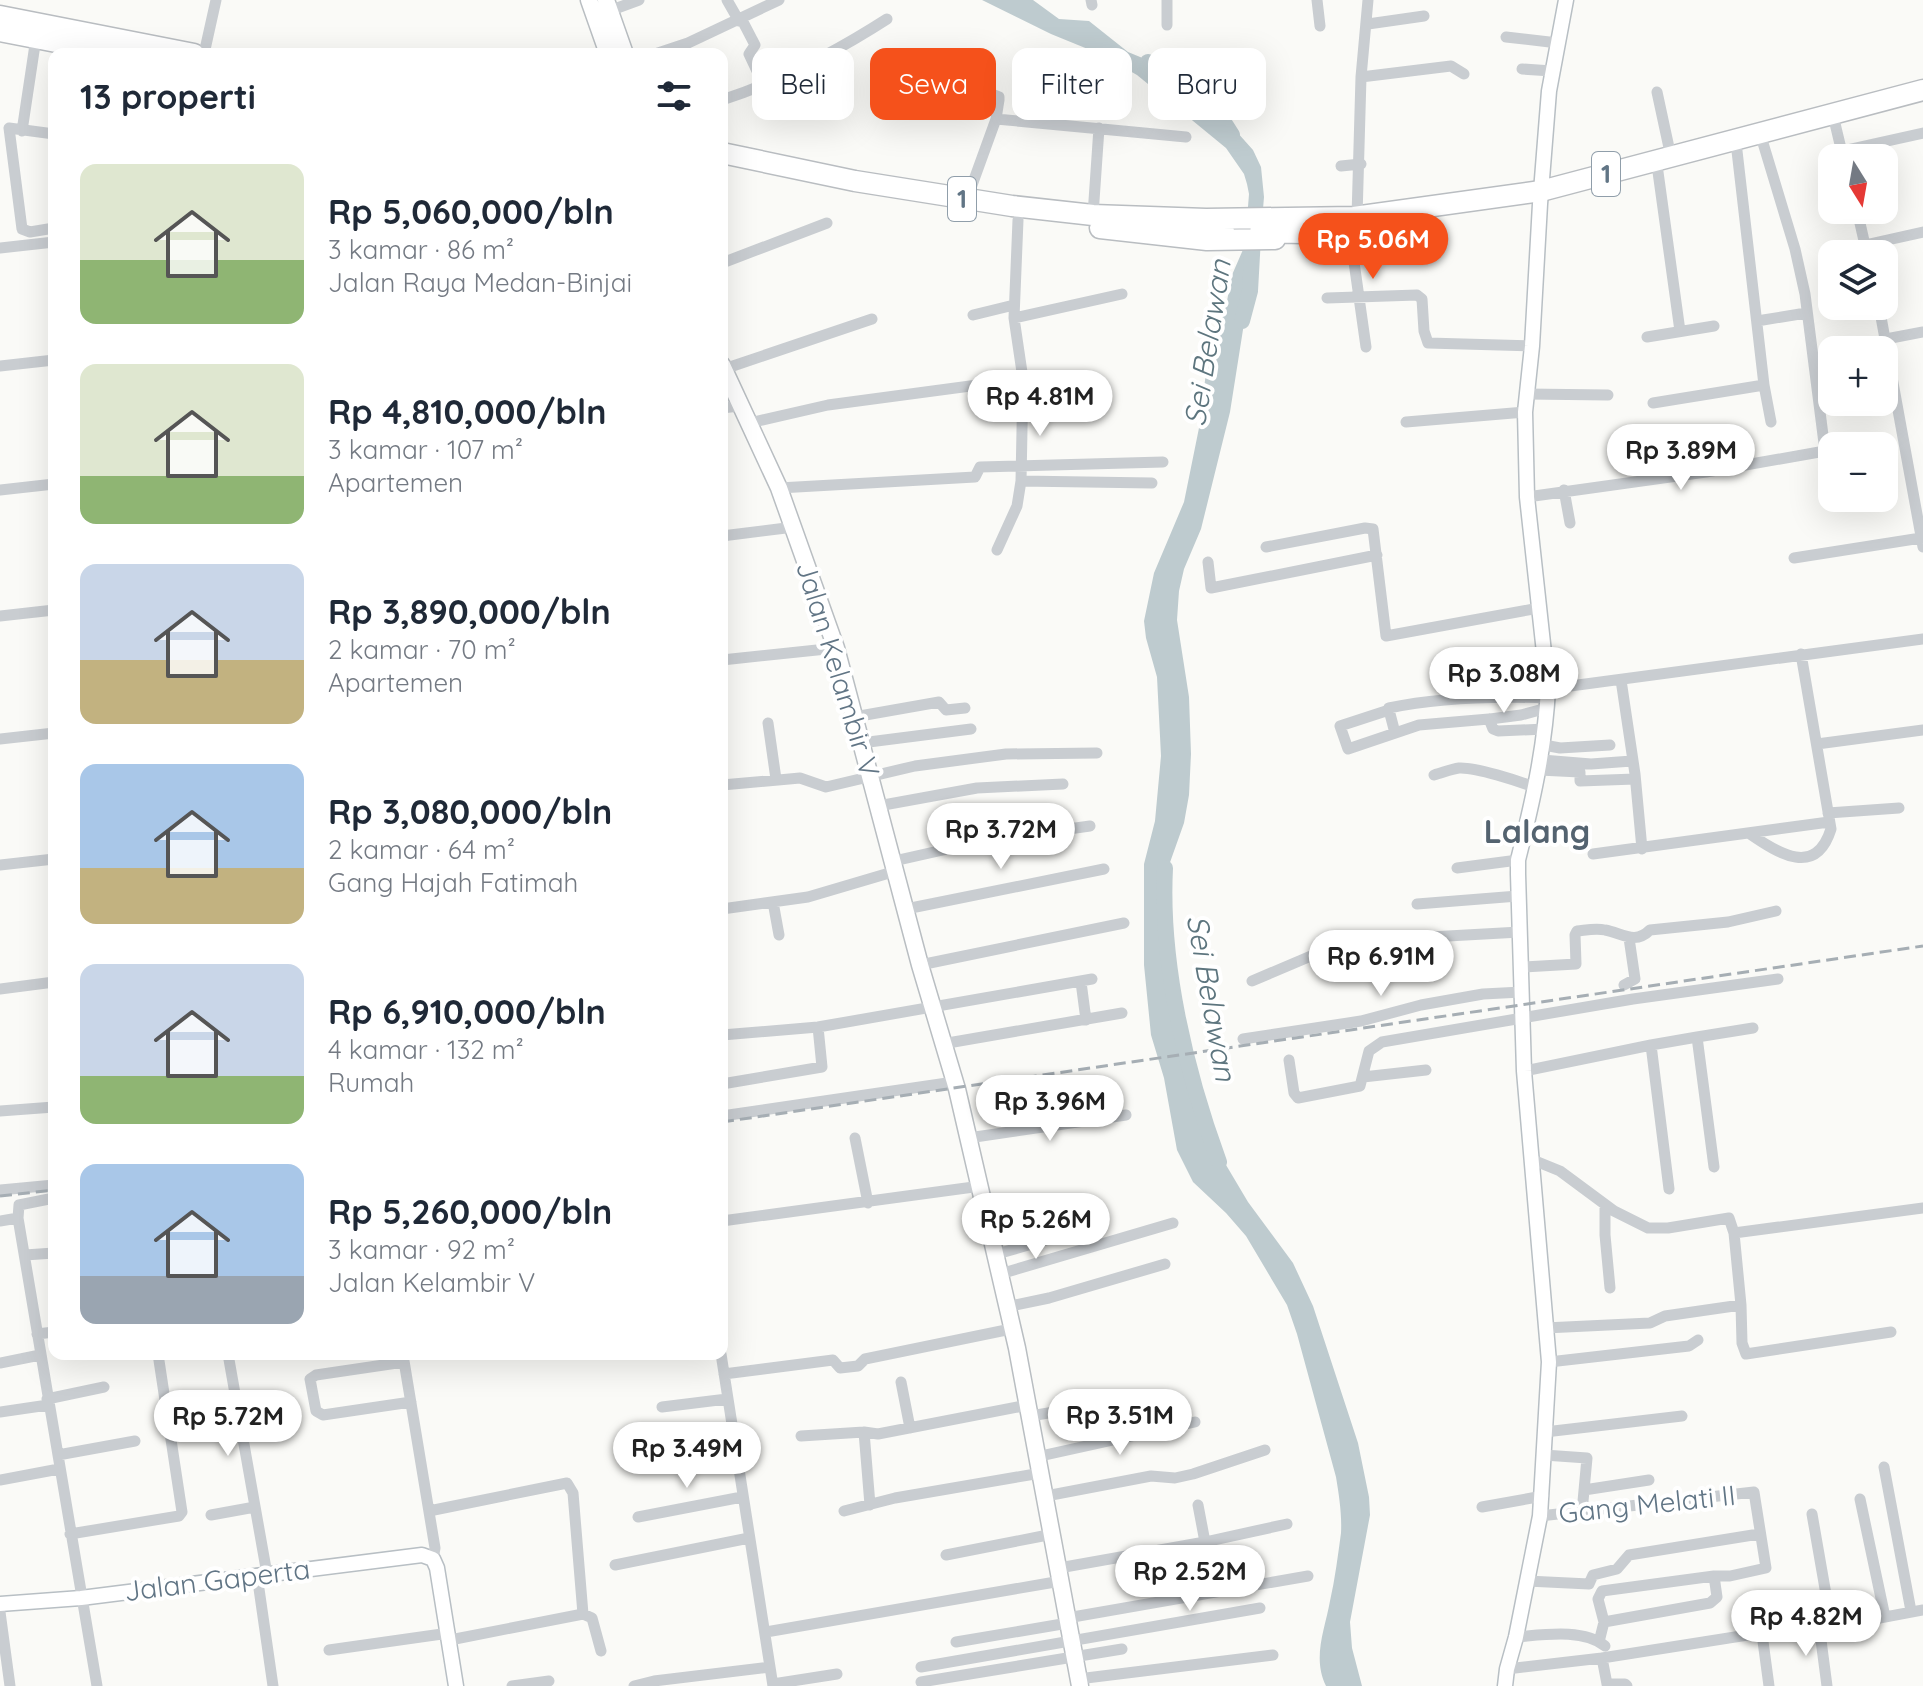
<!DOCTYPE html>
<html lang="id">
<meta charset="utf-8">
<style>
:root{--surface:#fff;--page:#f6f6f7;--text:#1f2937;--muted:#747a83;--accent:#f5511b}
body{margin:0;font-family:Quicksand,sans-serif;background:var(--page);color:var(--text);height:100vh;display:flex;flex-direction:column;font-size:30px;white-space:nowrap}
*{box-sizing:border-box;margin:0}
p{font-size:26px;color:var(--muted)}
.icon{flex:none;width:44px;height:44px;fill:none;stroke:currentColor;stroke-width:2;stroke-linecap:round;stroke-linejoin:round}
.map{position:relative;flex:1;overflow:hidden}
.details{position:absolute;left:48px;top:48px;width:680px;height:1312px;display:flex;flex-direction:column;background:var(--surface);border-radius:16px;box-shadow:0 8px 32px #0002}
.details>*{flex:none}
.guide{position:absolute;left:752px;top:48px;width:760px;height:72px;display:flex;gap:16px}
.needle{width:52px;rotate:169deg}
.buttons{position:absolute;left:1818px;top:144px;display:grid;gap:16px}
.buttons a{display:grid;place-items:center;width:80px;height:80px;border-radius:16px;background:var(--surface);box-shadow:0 8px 32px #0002;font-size:40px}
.price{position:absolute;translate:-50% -68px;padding:0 18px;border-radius:28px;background:#fff;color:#222;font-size:26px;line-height:52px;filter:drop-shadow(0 2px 4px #0008)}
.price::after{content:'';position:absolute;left:50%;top:48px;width:24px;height:18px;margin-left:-12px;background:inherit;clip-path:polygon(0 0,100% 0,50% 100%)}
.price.current{background:var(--accent);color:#fff}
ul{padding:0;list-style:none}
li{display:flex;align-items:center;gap:24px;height:200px;padding:0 32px}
li span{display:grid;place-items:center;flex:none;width:224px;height:160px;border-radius:16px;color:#555}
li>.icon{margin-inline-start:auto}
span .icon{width:96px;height:96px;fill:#fffc;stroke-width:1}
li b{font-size:34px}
h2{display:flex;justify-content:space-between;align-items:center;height:96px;padding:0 32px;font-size:34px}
.tag{padding:0 28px;border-radius:16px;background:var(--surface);box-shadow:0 8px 32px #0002;font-size:28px;line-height:72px}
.tag.current{background:var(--accent);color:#fff}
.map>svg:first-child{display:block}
.water{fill:#becbcf}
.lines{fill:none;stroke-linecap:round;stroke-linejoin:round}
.river{stroke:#becbcf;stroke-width:16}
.secondary-casing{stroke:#b8bfc4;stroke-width:17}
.primary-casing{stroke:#b9bec2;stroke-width:19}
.highway-casing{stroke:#b9bdc1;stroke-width:23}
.street{stroke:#c9cdd1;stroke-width:11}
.secondary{stroke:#fff;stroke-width:14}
.primary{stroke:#fff;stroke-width:16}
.highway{stroke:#fff;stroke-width:20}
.rail{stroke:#a6aeb4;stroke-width:3;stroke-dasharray:12 6;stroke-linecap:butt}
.labels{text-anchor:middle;stroke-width:8;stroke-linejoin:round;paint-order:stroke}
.shield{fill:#fff;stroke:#909eaa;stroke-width:2}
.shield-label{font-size:26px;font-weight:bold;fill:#617585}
.street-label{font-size:28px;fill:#617585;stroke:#fff}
.water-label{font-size:30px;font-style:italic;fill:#5d757e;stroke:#fff}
.quarter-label{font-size:32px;font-weight:bold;fill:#546370;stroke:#fff}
</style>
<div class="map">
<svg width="1923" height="1686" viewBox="0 0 1923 1686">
<rect width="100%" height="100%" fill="#fafaf7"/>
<!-- water -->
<path class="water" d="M982 0H1033L1059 19 1089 21 1128 52 1157 64 1170 73 1236 131 1253 150 1261 167 1264 197 1260 245 1249 263 1248 298 1230 412 1201 529 1184 569 1179 591 1177 620 1189 697 1191 754 1189 795 1184 823 1168 868 1164 890 1166 943 1180 1030 1196 1095 1210 1138 1248 1202 1293 1263 1313 1306 1358 1443 1369 1497 1370 1515 1350 1622 1352 1648 1362 1686H1326C1312 1658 1325 1629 1330 1601 1335 1579 1338 1555 1341 1533 1342 1515 1339 1495 1336 1477L1297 1334 1287 1305 1246 1236 1226 1213 1193 1182 1177 1150 1164 1078 1151 1035 1144 965V864L1155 821 1161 756 1157 677 1146 638 1144 621 1154 573 1184 502 1200 423 1206 372 1215 334 1226 306 1232 275 1245 245 1249 194 1247 184 1244 174 1226 148 1137 75 1100 54 1051 34Z"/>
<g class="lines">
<!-- river -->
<path class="river" d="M1148 62C1182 78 1213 102 1232 135
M1242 321 1250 291 1253 237
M1165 868C1160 964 1186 1072 1219 1162"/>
<defs>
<path id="secondary" d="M0 1604 81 1598 422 1555 433 1559 437 1568 456 1686
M1505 1686 1507 1669 1516 1637 1540 1516 1549 1362 1524 1071 1518 874V860C1532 804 1545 748 1548 689L1527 497 1525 412 1532 346 1540 204 1549 91 1566 0"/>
<path id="primary" d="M589 0 608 54
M606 0 625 54
M722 365 779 488 836 648 920 965 957 1089 1017 1348 1080 1686"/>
<path id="highway" d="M0 16 194 54
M0 31 118 54
M722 153 855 181 1012 206 1093 215 1206 219 1354 217 1541 191 1923 90
M1100 228 1207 240 1275 239
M1260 232 1302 233 1360 229
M1177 235 1224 232"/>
</defs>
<!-- secondary casing -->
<use href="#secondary" class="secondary-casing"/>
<!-- primary casing -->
<use href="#primary" class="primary-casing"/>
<!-- highway casing -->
<use href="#highway" class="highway-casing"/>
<!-- street -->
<path class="street" d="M727 0 739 21
M1091 0 1092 5
M1167 0V25
M1317 0 1320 26
M1368 0 1361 77 1451 66 1464 74
M609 11 639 0
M742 20 755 45 749 54 764 86
M1368 24 1424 16
M1506 37 1558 43
M204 54 216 0
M655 54 688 43 779 0
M1522 69 1552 71
M950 78 999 97V100L996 119 967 199
M1657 92 1671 157
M722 100C781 81 834 53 887 19
M1833 115 1843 157
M996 119 1186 137
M22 131 36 38
M54 134 9 128 22 229 30 232 54 228
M1763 143 1795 249 1805 294 1825 451 1832 458
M1842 151 1923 133
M1341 166 1361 164
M1658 172 1680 331
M1857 210 1867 254
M1093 215 1099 128
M1357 217 1361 77
M1354 225 1353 255 1366 347
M1865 245 1923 232
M0 248 54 242
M722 263 827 223
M1327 298 1417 295 1422 299 1424 331 1428 343 1532 346
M1879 306 1923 547
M973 315 1014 305
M1014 318 1122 294
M1757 321 1806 313
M1647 337 1714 326
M1886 339 1923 332
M0 366 54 360
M724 369 872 319
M1764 385 1771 422
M1527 394 1608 395
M1653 403 1764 385 1737 151
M722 408 739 406
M1406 422 1525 412
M749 423 828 405 1023 379
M1021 481 1152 483
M779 488 975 477 980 467 1163 462
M0 490 54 484
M1564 490 1570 523
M1527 497 1706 472 1825 451
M722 536 794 527
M1266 547 1365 528 1373 529 1386 636 1539 608
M997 550 1017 506 1021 481 1023 379 1014 318 1018 220
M1794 558 1921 538
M1208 562 1211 588 1377 555
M0 616 54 610
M722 660 836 648
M1621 680 1635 774 1642 849
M1548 689 1923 639
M1389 710 1395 733
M854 717 939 702 946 710 965 708
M1490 719 1521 715 1547 708
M768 723 776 779
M1545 729 1498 731 1493 729 1489 719 1419 725 1348 749 1340 726 1389 710V708C1441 697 1495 696 1548 698
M0 739 54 733
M861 743 971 729
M1817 744 1923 730
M1544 745 1560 748 1610 745
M1542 760 1591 764 1632 761
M1539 770 1580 772V781L1635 779
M1434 775C1442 773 1451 769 1459 768 1476 767 1518 781 1534 787
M722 785 800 778 826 787 915 766 1006 754 1097 753
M878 806 977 788 1063 784
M1828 813 1899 808
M1750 834C1779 854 1816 877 1831 829L1801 654
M1593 854 1829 822
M894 861 983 841 1090 826
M0 865 54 859
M1457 868 1518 860
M773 902 779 935
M1417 904 1518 896
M722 909 808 897 896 871
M906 909 1104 869
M920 965 1124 923
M1522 967 1576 964 1575 935 1577 931C1587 930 1596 928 1605 930 1622 933 1635 945 1650 930L1728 922 1776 911
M1252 981 1318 953 1430 937 1520 932
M1081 982 1086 1020
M1624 985 1635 979 1629 938
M0 989 54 982
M722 1035 818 1027 1092 979
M1697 1037 1753 1028
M1243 1039 1361 1021 1421 1005 1483 994 1522 992
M942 1044 1122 1013
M1651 1045 1697 1037 1714 1167
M1289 1060 1294 1093 1298 1098 1360 1086 1369 1051 1382 1042 1633 999 1778 979
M1524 1071 1651 1045 1669 1189
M1363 1077 1426 1070
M722 1084 822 1067 818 1027
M0 1111 54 1107
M722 1116 954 1082
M855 1138 868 1203
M968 1138 1126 1115
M1533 1160 1560 1171 1614 1211 1648 1228H1668L1729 1218 1734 1233 1741 1305 1665 1316 1650 1323 1545 1328
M0 1190 54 1185
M54 1198 19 1205 18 1218 97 1686
M1605 1206V1235L1610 1288
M0 1221 18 1218
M722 1221 981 1186
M1734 1233 1923 1208
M997 1254 1066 1234
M25 1255 54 1253
M1000 1274 1173 1223
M1741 1305 1742 1343 1746 1354 1891 1332
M1006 1307 1049 1298 1165 1264
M37 1334 54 1332
M228 1354 267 1574
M721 1354 773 1686
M403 1355 435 1548 433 1559
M404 1362 316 1375 310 1379 316 1411 323 1415 411 1402
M1549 1362 1689 1346 1698 1340
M0 1363 40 1355
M724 1374 833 1360 840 1368 858 1366 865 1359 1011 1329
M901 1382 910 1428
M47 1399 104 1387
M662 1407 727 1399
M0 1412 48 1405
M1030 1416 1158 1395
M864 1432 870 1505
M1545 1432 1682 1416
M801 1436 864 1432 878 1434 1028 1405
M656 1451 733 1441
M58 1455 135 1441
M1544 1455 1587 1458 1582 1512
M1036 1457 1195 1422
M1884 1467 1911 1611
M0 1480 59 1469
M1584 1490 1649 1480
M1046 1496 1151 1476 1175 1478 1193 1474 1265 1450
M1860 1499 1885 1617
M1482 1507 1543 1496
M429 1511 567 1483 573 1493 583 1614
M844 1511 895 1498 1041 1473
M1812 1514 1831 1623
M211 1515 255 1507
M1540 1516 1754 1492 1766 1568 1730 1576H1714L1717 1597 1710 1603 1604 1622 1599 1642
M638 1517 742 1497
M70 1534 179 1516 182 1512 158 1354
M1205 1542 1287 1524
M946 1555 1053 1534
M615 1565 749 1538
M1059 1568 1205 1542 1198 1505
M257 1575 273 1686
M1527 1581 1589 1584 1593 1575 1617 1569 1629 1555 1759 1534
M1763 1604 1762 1634 1769 1686
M0 1612 10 1686
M583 1614 592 1618 601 1651
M1067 1618 1308 1576
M1604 1622 1598 1599 1602 1591 1714 1576
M1819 1625 1827 1686
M766 1632 1061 1581
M1516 1637C1542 1635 1583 1628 1605 1646
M450 1640 583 1614
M956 1642 1068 1623
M329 1650 449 1633
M1602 1658 1607 1684H1625L1627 1686
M921 1667 1260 1608
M1507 1669 1602 1658 1773 1631 1853 1623 1923 1610
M1078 1679 1273 1655
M921 1682 1122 1649
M773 1684 837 1674
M512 1686 549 1681
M634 1686 654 1681 770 1667"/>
<!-- secondary -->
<use href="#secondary" class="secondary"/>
<!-- primary -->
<use href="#primary" class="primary"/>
<!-- highway -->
<use href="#highway" class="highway"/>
<!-- rail -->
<path class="rail" d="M722 1122 1923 946
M0 1196 54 1190"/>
</g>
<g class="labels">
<!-- shield labels -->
<g class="shield">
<rect x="1592" y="152" width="28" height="44" rx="6"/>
<rect x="948" y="177" width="28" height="44" rx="6"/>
</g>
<g class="shield-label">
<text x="1606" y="183">1</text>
<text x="962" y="208">1</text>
</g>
<!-- street labels -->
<g class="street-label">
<text transform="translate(838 669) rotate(73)" y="10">Jalan Kelambir V</text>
<text transform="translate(1647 1504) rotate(-6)" y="10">Gang Melati II</text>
<text transform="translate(217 1580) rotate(-7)" y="10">Jalan Gaperta</text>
</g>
<!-- water labels -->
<g class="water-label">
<text transform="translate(1208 343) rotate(-81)" y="10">Sei Belawan</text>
<text transform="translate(1211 998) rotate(80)" y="10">Sei Belawan</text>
</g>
<!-- quarter labels -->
<g class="quarter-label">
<text x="1537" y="843">Lalang</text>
</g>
</g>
</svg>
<div class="buttons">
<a><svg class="needle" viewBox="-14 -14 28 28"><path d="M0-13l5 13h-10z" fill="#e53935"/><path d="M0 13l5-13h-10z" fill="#747a83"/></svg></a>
<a><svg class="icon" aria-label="layers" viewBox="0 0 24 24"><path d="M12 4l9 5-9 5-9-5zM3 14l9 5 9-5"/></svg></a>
<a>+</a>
<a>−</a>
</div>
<b class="price current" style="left:1373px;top:281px">Rp 5.06M</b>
<b class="price" style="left:1040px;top:438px">Rp 4.81M</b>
<b class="price" style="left:1681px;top:492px">Rp 3.89M</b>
<b class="price" style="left:1504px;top:715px">Rp 3.08M</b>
<b class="price" style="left:1001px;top:871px">Rp 3.72M</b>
<b class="price" style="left:1381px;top:998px">Rp 6.91M</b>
<b class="price" style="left:1050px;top:1143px">Rp 3.96M</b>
<b class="price" style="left:1036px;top:1261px">Rp 5.26M</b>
<b class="price" style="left:1120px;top:1457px">Rp 3.51M</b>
<b class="price" style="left:228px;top:1458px">Rp 5.72M</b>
<b class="price" style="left:687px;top:1490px">Rp 3.49M</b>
<b class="price" style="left:1190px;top:1613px">Rp 2.52M</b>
<b class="price" style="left:1806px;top:1658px">Rp 4.82M</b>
<div class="guide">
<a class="tag">Beli</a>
<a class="tag current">Sewa</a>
<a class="tag">Filter</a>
<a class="tag">Baru</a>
</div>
<section class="details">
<h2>13 properti<svg class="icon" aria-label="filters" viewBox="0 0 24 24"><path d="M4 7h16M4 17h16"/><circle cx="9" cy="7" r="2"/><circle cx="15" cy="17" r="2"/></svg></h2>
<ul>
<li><span style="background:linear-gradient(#dfe7d0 60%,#8fb573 0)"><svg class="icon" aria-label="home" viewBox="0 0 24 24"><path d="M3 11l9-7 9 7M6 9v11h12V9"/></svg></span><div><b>Rp 5,060,000/bln</b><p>3 kamar · 86 m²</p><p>Jalan Raya Medan-Binjai</p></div></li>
<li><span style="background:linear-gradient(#dfe7d0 70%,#8fb573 0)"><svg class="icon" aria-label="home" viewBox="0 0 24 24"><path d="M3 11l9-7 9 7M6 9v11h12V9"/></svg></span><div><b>Rp 4,810,000/bln</b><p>3 kamar · 107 m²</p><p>Apartemen</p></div></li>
<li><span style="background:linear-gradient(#c9d6e8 60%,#c2b280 0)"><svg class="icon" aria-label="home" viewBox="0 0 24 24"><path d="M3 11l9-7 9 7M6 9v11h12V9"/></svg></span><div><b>Rp 3,890,000/bln</b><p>2 kamar · 70 m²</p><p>Apartemen</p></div></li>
<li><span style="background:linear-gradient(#a9c7e8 65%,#c2b280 0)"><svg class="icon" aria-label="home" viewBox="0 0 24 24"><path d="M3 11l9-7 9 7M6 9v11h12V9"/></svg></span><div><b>Rp 3,080,000/bln</b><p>2 kamar · 64 m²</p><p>Gang Hajah Fatimah</p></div></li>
<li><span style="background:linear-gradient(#c9d6e8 70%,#8fb573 0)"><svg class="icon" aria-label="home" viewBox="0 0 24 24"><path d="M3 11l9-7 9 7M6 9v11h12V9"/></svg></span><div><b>Rp 6,910,000/bln</b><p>4 kamar · 132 m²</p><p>Rumah</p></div></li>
<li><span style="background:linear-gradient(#a9c7e8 70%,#9aa5b1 0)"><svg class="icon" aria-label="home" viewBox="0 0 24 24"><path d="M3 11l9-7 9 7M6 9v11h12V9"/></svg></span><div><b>Rp 5,260,000/bln</b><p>3 kamar · 92 m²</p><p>Jalan Kelambir V</p></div></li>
</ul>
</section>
</div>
